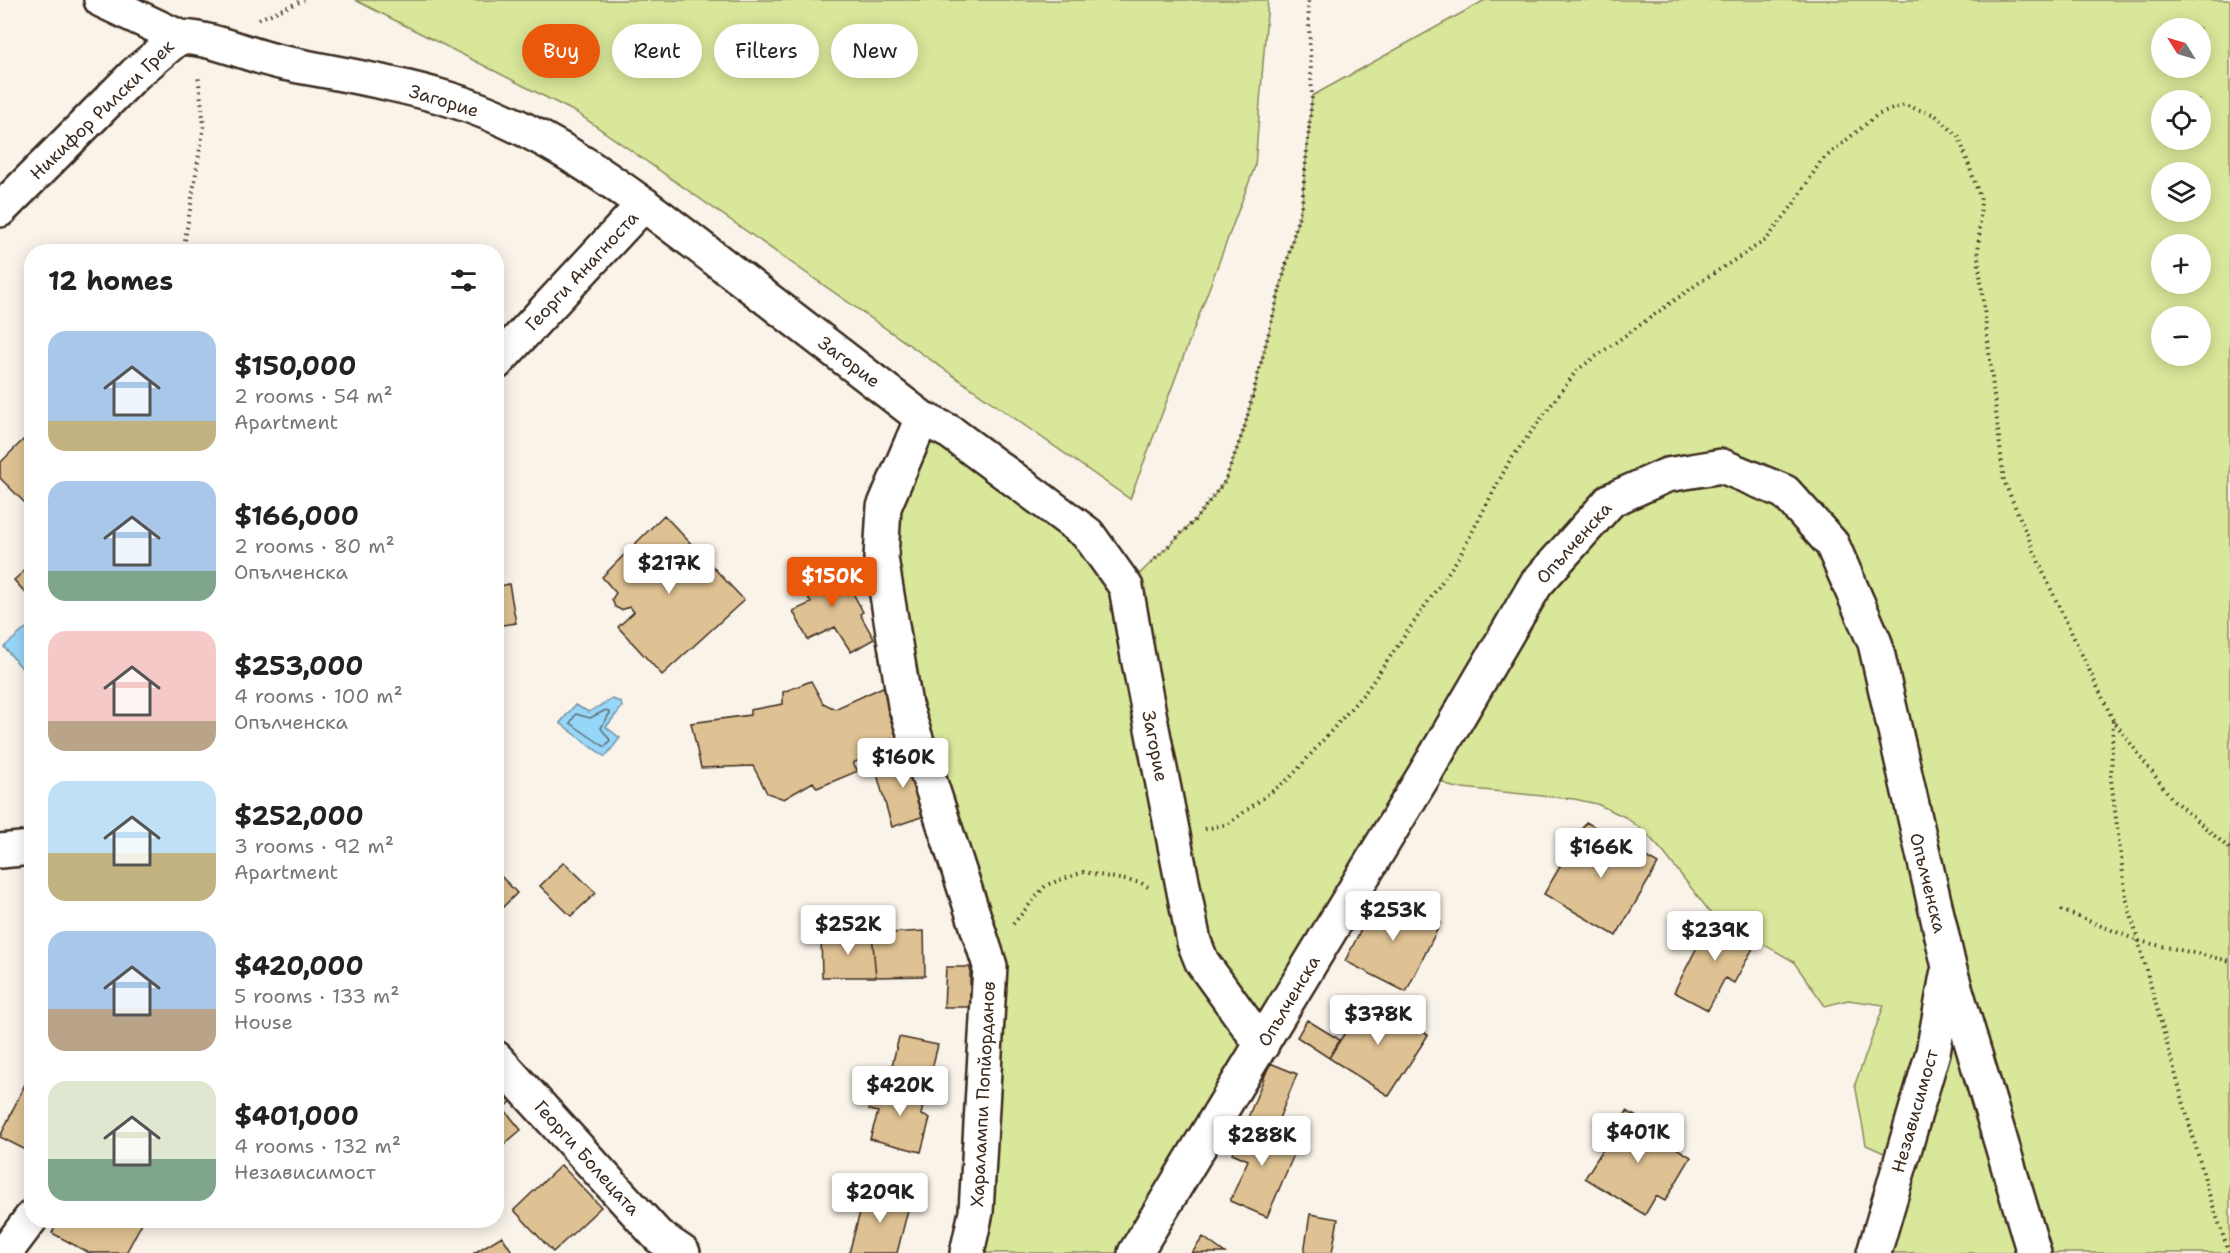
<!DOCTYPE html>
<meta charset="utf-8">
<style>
:root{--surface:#fff;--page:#f2f2f2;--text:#222;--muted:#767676;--accent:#ea580c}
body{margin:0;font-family:"Shantell Sans",sans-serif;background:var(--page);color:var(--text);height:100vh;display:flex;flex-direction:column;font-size:22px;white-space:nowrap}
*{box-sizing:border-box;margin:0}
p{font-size:20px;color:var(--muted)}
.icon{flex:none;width:33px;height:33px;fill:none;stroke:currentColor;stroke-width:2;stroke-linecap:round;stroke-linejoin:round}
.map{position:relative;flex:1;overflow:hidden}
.drawer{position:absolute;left:24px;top:244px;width:480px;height:984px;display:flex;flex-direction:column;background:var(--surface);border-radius:24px;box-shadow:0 3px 15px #0003}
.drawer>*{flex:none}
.hud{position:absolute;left:522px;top:24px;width:570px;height:54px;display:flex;gap:12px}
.needle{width:39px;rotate:307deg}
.buttons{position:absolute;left:2151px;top:18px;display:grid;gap:12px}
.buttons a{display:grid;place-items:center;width:60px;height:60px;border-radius:50%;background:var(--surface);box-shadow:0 3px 15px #0003;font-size:30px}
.price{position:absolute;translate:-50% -51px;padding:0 14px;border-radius:6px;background:#fff;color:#222;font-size:20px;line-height:39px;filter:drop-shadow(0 2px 3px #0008)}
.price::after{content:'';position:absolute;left:50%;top:36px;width:18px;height:14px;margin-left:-9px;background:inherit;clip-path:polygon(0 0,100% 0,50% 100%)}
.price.selected{background:var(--accent);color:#fff}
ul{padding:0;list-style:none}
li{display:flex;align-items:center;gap:18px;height:150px;padding:0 24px}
li span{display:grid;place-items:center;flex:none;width:168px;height:120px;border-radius:18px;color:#555}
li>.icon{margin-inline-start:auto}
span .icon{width:72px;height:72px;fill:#fffc;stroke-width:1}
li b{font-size:26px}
h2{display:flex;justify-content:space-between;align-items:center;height:72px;padding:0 24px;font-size:26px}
.pill{padding:0 21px;border-radius:27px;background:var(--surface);box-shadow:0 3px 15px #0003;font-size:21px;line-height:54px}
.pill.selected{background:var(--accent);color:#fff}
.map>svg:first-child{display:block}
.green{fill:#d8e79a;stroke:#8a885c;stroke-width:1.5;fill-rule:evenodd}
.water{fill:#96d6f8;stroke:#7291a1;stroke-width:1.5}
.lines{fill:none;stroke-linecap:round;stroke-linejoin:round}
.shore{stroke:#5f6f75;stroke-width:1.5}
.building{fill:#dfc293;stroke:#3b2a1e;stroke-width:1.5}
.minor-casing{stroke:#3b2a1e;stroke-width:38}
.path{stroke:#3b2a1e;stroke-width:4;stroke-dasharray:1.5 4.5;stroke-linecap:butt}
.minor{stroke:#fff;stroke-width:33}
.labels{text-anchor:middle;stroke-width:5;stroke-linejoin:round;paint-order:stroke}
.street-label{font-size:18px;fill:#3b2a1e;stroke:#fff}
</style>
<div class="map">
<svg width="2230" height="1253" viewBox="0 0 2230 1253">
<rect width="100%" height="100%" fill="#f9f3e9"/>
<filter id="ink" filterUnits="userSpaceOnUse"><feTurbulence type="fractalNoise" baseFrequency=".0167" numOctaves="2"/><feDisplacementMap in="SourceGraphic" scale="12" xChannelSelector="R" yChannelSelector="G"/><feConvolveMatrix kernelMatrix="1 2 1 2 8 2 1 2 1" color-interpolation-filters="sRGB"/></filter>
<g filter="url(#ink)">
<!-- green -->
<path class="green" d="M355 0H1268L1255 166 1130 499 577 113Z
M1485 0H2230V1253H1874L1900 1160 1866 1145 1855 1084 1884 1005 1848 1000 1825 1006 1793 961 1713 916 1664 853 1645 832 1625 817 1597 804 1574 799 1452 787 1426 773 1135 1253H967L990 966 881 558 922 418 1127 586 1194 521 1225 481 1244 429 1302 203 1312 96ZM2162 28H2200V68H2162ZM2162 100H2200V140H2162ZM2162 172H2200V212H2162ZM2162 244H2200V284H2162ZM2162 316H2200V356H2162Z"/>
<!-- water -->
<path class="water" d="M31 624 32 625 31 679 4 647Z
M612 699 621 702 622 707 606 727 620 738 605 757 560 723 575 705 589 712Z"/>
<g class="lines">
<!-- shore -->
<path class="shore" d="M606 710 610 713 601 728 610 740 605 747 570 723 576 714 590 718Z"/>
</g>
<!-- building -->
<path class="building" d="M32 431V509H31L0 478V463Z
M664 515 744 600 662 675 618 627 634 612 630 607 621 610 615 607 612 599 616 593 602 577Z
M836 561 863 612 860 614 874 639 851 652 835 627 808 640 793 611 811 603 799 579Z
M32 564V600L14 580Z
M509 584 516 623 496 626V587Z
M811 681 823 703 835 709 885 686 907 737 853 763 858 771 817 788 813 782 784 799 767 793 753 766 701 768 691 723 750 715V710L783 704V692Z
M912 749 933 813 892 827 874 764Z
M1586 822 1658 864 1616 936 1544 894Z
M564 862 596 893 571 916 540 886Z
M496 871 517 893 496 914Z
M1380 893 1441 922 1406 992 1345 961Z
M1713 916 1758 939 1734 983 1725 978 1708 1010 1674 992Z
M924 931 925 976 876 977 872 934Z
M872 934 876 977H822L821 936Z
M946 967H970V1007H944Z
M1368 996 1428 1035 1389 1096 1329 1058Z
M1307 1020 1340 1040 1329 1058 1297 1037Z
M899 1037 938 1045 926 1092 888 1082Z
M1270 1063 1297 1074 1274 1131 1247 1120Z
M496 1074 517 1095 504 1109 521 1130 496 1151Z
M26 1082 32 1084V1153L0 1137Z
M888 1082 926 1092 921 1115 930 1118 921 1152 870 1139 878 1112 869 1110 874 1094 884 1096Z
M1627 1111 1671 1139 1668 1143 1691 1157 1665 1201 1656 1196 1645 1215 1585 1178Z
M1247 1120 1299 1143 1267 1217 1230 1201 1248 1160 1232 1153Z
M561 1165 601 1207 553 1252 514 1210Z
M866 1190 910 1202 897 1253H849Z
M1310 1214 1338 1219 1332 1253H1304Z
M58 1221H143L126 1253H89L52 1233Z
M502 1236 513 1253H474Z
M1203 1237 1225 1253H1192Z"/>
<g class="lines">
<defs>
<path id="minor" d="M101 0 179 37C215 38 249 56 284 63 340 74 398 83 452 100 552 131 636 198 718 261 786 313 854 366 922 418L950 432 1088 534 1126 587 1138 657 1194 942 1202 962 1262 1045
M0 210 135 74 179 37
M496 363 644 204
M922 418 884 507 881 558 905 705 990 966 976 1212 967 1253
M0 851 32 848
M496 1058 658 1236 683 1253
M5 1253 32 1217
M1135 1253 1426 772 1536 584 1611 500 1667 475 1722 466 1785 492 1832 544 1875 643 1949 967 2034 1253
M1874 1253 1933 1052 1947 975"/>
</defs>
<!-- minor casing -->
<use href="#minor" class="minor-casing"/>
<!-- path -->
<path class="path" d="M259 19 304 0
M183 252 204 125 198 75
M1151 563 1194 521 1225 481 1244 429 1302 203 1312 96 1308 0
M2113 721 2111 779 2126 897 2209 1194 2229 1253
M1205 829 1228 824 1290 778 1367 690 1459 557 1509 462 1577 370 1700 282 1766 240 1793 205 1821 161 1877 115 1904 105 1935 115 1959 137 1981 200 1978 257 2004 481 2047 581 2113 720 2173 800 2230 849
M2061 910 2139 941 2230 961
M1013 924 1046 885 1083 872 1141 883 1148 887"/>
<!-- minor -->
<use href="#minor" class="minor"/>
</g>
</g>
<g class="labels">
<!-- street labels -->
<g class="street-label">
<text transform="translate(444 101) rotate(17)" y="6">Загорие</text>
<text transform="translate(102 110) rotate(-44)" y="6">Никифор Рилски Грек</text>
<text transform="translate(582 271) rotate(-47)" y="6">Георги Анагноста</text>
<text transform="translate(849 362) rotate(37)" y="6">Загорие</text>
<text transform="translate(1574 543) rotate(-48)" y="6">Опълченска</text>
<text transform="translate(1155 746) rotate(79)" y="6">Загорие</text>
<text transform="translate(1928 883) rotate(76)" y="6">Опълченска</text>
<text transform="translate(1289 1001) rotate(-59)" y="6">Опълченска</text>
<text transform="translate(983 1094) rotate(-87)" y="6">Харалампи Попйорданов</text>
<text transform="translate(1915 1111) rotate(-74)" y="6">Независимост</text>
<text transform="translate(587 1158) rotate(48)" y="6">Георги Болецата</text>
</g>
</g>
</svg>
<div class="buttons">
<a><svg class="needle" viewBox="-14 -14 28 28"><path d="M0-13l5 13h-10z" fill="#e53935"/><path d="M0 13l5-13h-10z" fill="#767676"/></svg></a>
<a><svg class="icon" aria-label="locate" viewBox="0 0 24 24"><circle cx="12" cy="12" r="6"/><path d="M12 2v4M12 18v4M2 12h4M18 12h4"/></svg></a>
<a><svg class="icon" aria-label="layers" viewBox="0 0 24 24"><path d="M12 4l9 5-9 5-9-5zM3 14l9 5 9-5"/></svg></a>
<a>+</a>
<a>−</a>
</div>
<b class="price" style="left:669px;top:595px">$217K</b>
<b class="price selected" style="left:832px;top:608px">$150K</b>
<b class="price" style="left:903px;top:789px">$160K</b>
<b class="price" style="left:1601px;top:879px">$166K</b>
<b class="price" style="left:1393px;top:942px">$253K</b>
<b class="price" style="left:848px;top:956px">$252K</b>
<b class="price" style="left:1715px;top:962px">$239K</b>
<b class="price" style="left:1378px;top:1046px">$378K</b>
<b class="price" style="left:900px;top:1117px">$420K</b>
<b class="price" style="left:1638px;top:1164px">$401K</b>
<b class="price" style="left:1262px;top:1167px">$288K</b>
<b class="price" style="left:880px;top:1224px">$209K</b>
<div class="hud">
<a class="pill selected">Buy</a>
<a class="pill">Rent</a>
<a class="pill">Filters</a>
<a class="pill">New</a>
</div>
<section class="drawer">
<h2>12 homes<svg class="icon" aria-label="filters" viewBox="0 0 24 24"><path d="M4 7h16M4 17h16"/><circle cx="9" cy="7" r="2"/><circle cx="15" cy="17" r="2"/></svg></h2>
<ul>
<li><span style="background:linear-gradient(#a9c7e8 75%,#c2b280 0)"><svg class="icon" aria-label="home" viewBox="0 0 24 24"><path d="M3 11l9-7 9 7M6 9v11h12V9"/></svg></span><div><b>$150,000</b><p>2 rooms · 54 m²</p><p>Apartment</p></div></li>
<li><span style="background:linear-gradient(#a9c7e8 75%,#7fa58c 0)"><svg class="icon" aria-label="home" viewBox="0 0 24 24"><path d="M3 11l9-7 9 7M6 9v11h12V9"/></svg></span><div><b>$166,000</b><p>2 rooms · 80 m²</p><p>Опълченска</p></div></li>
<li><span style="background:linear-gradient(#f6c9c9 75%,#b9a48a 0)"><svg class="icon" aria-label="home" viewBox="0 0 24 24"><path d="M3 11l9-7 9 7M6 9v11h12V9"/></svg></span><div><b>$253,000</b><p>4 rooms · 100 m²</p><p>Опълченска</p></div></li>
<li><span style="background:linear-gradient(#bfe0f5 60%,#c2b280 0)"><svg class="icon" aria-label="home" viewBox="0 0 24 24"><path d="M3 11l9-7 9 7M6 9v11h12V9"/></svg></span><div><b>$252,000</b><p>3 rooms · 92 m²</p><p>Apartment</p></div></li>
<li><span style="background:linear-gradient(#a9c7e8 65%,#b9a48a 0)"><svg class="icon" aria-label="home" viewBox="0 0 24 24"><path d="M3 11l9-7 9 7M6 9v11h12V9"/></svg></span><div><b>$420,000</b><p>5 rooms · 133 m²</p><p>House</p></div></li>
<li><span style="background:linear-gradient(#dfe7d0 65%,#7fa58c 0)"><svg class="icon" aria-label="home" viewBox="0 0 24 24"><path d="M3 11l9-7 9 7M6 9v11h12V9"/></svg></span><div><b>$401,000</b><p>4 rooms · 132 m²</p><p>Независимост</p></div></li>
</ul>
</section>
</div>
